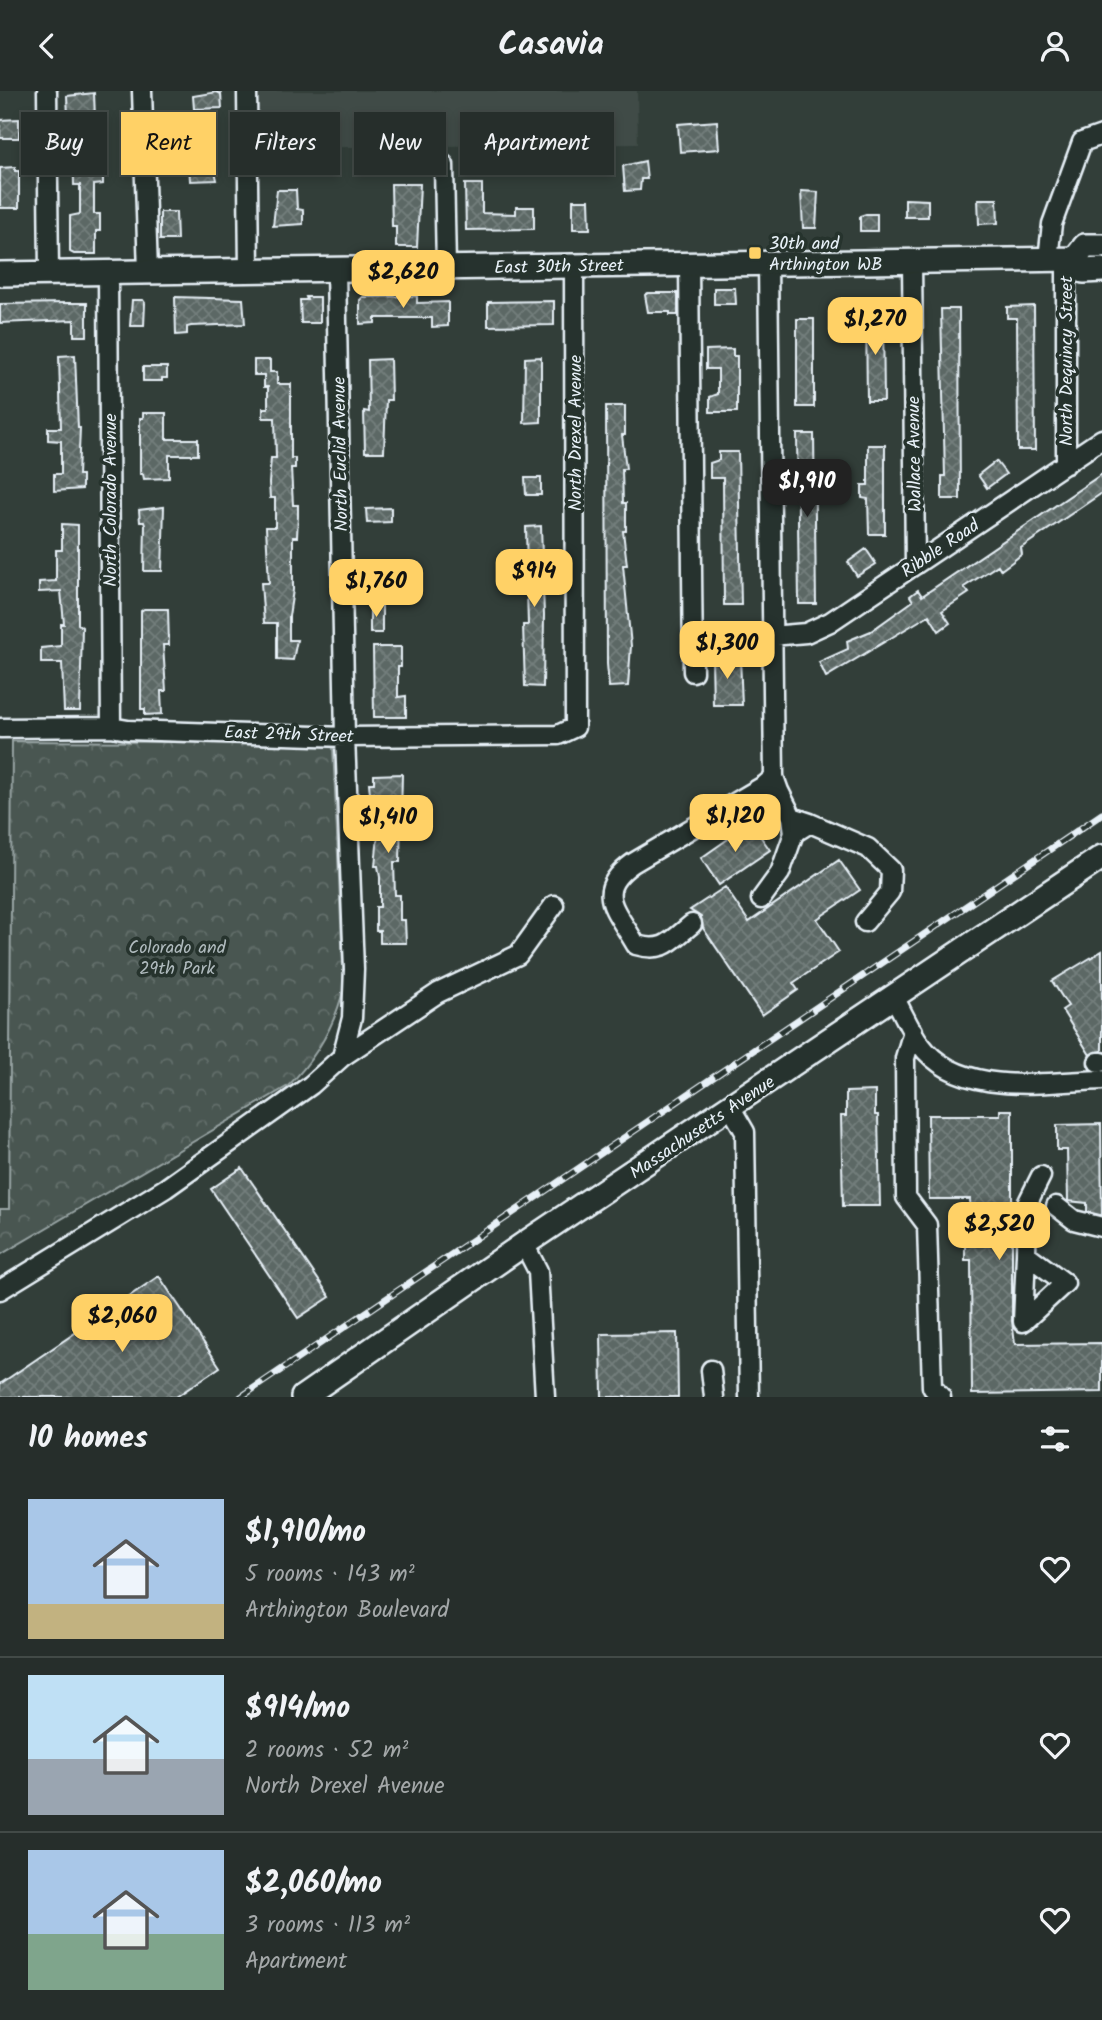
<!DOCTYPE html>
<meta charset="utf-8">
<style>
:root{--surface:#262e2b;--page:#323a37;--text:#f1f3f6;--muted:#a4a8a9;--line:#424a47;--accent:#ffd166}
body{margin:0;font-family:Kalam,sans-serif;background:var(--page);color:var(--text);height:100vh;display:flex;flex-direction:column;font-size:26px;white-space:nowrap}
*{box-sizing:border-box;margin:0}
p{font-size:23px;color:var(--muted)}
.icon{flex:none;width:38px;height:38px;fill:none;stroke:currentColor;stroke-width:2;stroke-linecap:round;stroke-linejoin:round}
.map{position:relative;height:1306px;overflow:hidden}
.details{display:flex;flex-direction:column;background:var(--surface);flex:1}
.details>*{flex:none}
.top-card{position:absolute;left:21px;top:21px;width:700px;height:63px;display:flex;gap:14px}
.price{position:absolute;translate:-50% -60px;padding:0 16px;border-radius:14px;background:var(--accent);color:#111;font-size:23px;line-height:46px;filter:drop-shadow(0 2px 4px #0008)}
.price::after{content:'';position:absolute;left:50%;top:42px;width:21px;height:16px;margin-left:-10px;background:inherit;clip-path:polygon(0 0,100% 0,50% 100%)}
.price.on{background:#222;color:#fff}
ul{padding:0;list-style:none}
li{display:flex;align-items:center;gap:21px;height:175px;padding:0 28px}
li+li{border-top:2px solid var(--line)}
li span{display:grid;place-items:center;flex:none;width:196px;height:140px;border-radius:0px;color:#555}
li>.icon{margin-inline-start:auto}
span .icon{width:84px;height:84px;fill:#fffc;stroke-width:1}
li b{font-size:30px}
h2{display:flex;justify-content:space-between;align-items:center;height:84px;padding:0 28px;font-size:30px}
.pill{padding:0 24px;border-radius:0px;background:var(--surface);box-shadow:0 4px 10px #0003,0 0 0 2px var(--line);font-size:24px;line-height:63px}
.pill.on{background:var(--accent);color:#111}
header{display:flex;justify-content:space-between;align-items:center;height:91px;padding:0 28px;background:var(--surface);font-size:32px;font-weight:700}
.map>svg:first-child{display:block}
.built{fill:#3f4b46}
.park{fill:url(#park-crowns);stroke:#98a4a4;stroke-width:2}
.building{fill:url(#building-cross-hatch);stroke:#e8f1f8;stroke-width:2}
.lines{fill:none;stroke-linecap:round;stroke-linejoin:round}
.minor-casing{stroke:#e8f1f8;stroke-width:23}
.major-casing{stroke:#e8f1f8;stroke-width:28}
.minor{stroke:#26332d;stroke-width:18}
.major{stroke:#26332d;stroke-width:23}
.rail-casing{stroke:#e8f1f8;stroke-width:7}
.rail{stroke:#26332d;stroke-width:4.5;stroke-dasharray:13;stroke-linecap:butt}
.poi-dot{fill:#ffd166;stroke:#26332d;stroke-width:2.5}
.labels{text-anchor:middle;stroke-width:7;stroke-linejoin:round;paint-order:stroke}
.poi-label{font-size:18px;fill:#e8f1f8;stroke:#26332d;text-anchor:start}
.street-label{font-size:18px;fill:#e8f1f8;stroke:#26332d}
.park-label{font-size:18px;fill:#b0bbbe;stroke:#26332d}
</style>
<header><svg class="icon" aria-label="back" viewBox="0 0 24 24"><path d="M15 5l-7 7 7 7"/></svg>Casavia<svg class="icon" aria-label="person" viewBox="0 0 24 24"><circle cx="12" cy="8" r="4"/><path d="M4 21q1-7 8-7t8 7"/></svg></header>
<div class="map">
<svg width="1102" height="1306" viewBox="0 0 1102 1306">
<defs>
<pattern id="park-crowns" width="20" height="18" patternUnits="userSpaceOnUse" patternTransform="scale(1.75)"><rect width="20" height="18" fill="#495651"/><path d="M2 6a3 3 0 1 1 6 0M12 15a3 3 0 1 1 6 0" fill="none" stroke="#636f6b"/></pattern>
<pattern id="building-cross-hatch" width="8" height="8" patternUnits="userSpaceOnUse" patternTransform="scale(1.75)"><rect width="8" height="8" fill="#5c6865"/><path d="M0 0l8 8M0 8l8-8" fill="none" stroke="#737e7c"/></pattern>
</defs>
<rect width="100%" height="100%" fill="#323e39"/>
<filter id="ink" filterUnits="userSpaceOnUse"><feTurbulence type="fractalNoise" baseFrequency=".0143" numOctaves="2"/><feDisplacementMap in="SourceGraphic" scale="14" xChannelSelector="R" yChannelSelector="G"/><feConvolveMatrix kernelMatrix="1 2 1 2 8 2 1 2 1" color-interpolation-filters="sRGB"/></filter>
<g filter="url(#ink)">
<!-- built -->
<path class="built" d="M258 0H637L638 53 259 57Z"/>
<!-- park -->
<path class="park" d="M12 650 326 652 333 655 344 896C335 935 316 967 288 995L0 1164V1118H9Z"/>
<!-- building -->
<path class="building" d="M217 1 221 3 222 17 194 18 193 5Z
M94 2 95 27H100V35H103L104 58H108V70H103V93L94 94V123H100V140H96V163H74L70 161V125L80 123V94H74L73 47 69 45 67 5Z
M19 28V47H0V29Z
M717 30 719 58 680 61 678 33Z
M645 70 647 88H641L640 99 625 100 623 75Z
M213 71 217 89 190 90 189 72Z
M15 76V80H19V117H0V77Z
M391 93H420L417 156H396V135H392Z
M465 93H482V122L516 123V116H534V138L466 139Z
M277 99H296L297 118 303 119V133L273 135Z
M801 100 818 101 816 137H803Z
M905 108 928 109V126H905Z
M978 108H997L998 132 979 133Z
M573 109H589L590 138H573Z
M160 121H176L177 149H160Z
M866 123H877V140H860V125Z
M714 197H735L736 213H714Z
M648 202H678V224H670V221H648L645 204Z
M417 205V212L448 211V235L432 236V227H375V232L360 233V209L363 206Z
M175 206 243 208 245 233 191 235 187 236V243L176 244Z
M306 206H320V232H301L300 209H307Z
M132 209H143L145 212 144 235H130Z
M554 210V234L488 235V211Z
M68 212H87V245H74V229L0 232V213Z
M1034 215 1035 359H1018L1017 227H1007V216Z
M941 218H959L960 408H942V385H945Z
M866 222H883L884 310H867Z
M797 228H814V316H797Z
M733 258V265H737V321H710V306L718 303V278H706V259Z
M75 264 78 337H80L78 384H82V398L54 400V383H61V350L48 349V337H61L59 265Z
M541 266V331L524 332 525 267Z
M390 268 391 309H386L384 361H365L364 320 369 321 368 269Z
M254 269H270V281H277V293H291V367H295V377H291L293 414H298V425L297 446H293V499L289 525V549H297L293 569 277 568V532H264L261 492H269L266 436H275V407H270L269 392 271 367H276L275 327H263V317H268V296H264V284H254Z
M143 276H167V287H162V290H143Z
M606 315H625V344H622L626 378H622L623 412H626V440H623L627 474H623L631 555 628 595 609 596 607 573Z
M143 322H166V348H198V364H169V387L144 388 143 383H140V327H143Z
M797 343H814L816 513H799Z
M868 354H885V443H869L868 408 862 407V394H868Z
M719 361H738L741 514H724L723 387H710V372L719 369Z
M996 370 1006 383 987 397 978 384Z
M1102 383V402L1021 457 1022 463 1012 471 1001 479 998 474 964 496 969 502 942 520 950 532 939 540 929 524 826 586 819 571 848 558 847 550 871 540 913 510 910 505 918 499 922 505Z
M525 387H541V404H526Z
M164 416 162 480H144L145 434 144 431H140L139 419Z
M391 417V431L367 432 366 418Z
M62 433 78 434V533L82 536 80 620H64L62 572H41V557L61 555V533H64L61 500 39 501V491L56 490V459H62Z
M541 435 544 524 543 596 525 595 523 534H528L527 500H516V485H527L526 436Z
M866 458 876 473 857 485 848 471Z
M370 515H382V542H370Z
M144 518H168L169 554H163L166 600H161L162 623 145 624V618H141V520Z
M373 556H401V576H398V606L406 605V626H374Z
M712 566H740L742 614H713Z
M402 683 400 771H394L395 804H400V829H405L406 852H380V840H376V816H380V786L378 775H375L378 745H374V702L370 703 369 692H374V684Z
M751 732 770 759 719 794 701 767Z
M839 769 860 799 817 828 839 861 793 892 798 899 762 924 703 837 701 826 690 819 725 796 749 831Z
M1102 860V960L1090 964 1062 919 1068 915 1052 890Z
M875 1000V1024H878L880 1115H843L841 1025H846V1001Z
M1000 1019H1012V1230L1015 1253 1102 1252V1301L972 1303 971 1169H965V1139H971L970 1108H929L928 1024H1000Z
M1101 1033 1102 1124H1100L1087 1121V1112L1068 1110 1067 1059H1057V1034Z
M242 1077 330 1206 298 1227 211 1098Z
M159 1185 220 1276 176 1306H0V1293Z
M677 1242 678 1306H602L601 1243Z"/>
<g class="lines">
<defs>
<path id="minor" d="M47 0 49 182
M142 0 148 181
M247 0 249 179
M444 74 446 176
M1048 168 1052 133 1082 51 1102 44
M912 169 915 474
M768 171 774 686 765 694 779 700 774 686
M689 172 693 581
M336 178 345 646 354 878 352 927 342 966
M108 182 111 636
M1066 373V168
M771 545 806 542 830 531 1102 348
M0 637 111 636 128 639 345 646 558 644 575 636 574 175
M779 700 792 726 810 732 794 742 792 726
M810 732 868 757 891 779 890 801 865 831
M761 808 780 782 794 742
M692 833C671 850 664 862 636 854 616 818 592 801 633 772L765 694
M894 906C903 922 910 939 920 953 959 1007 1045 991 1102 989
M913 940 905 967 906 1106 927 1134 932 1296 941 1306
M1098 971H1102
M731 1017 745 1041 749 1306
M1056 1115 1074 1129 1102 1136
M524 1153 538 1180 545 1306
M1026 1163 1023 1231 1065 1192 1026 1163 1027 1113 1041 1085
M0 1199 166 1097 311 994 342 966 438 902 518 864 554 814
M711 1279 714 1306"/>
<path id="major" d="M1075 168 1085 155H1102
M1075 168 1084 180 1102 179
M0 183 1075 168
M303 1306 524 1153 1102 766"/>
</defs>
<!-- minor casing -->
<use href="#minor" class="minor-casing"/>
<!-- major casing -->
<use href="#major" class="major-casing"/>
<!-- minor -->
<use href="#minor" class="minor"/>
<!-- major -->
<use href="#major" class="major"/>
<defs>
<path id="rail" d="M241 1306 1102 723"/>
</defs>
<!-- rail casing -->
<use href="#rail" class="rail-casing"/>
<!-- rail -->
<use href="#rail" class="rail"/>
</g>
</g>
<!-- markers -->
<rect class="poi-dot" x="748" y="155" width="14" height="14" rx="3.5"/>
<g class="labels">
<!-- poi labels -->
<g class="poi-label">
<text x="769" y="158">30th and<tspan x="769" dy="21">Arthington WB</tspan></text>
</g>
<!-- street labels -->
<g class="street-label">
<text transform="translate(559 175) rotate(-1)" y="6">East 30th Street</text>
<text transform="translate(1066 270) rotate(-90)" y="6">North Dequincy Street</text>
<text transform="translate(575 342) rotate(-90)" y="6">North Drexel Avenue</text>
<text transform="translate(340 363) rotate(-91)" y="6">North Euclid Avenue</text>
<text transform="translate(914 363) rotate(-91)" y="6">Wallace Avenue</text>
<text transform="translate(110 409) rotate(-90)" y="6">North Colorado Avenue</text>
<text transform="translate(940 457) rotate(-34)" y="6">Ribble Road</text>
<text transform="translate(289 643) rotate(2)" y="6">East 29th Street</text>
<text transform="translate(702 1036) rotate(-34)" y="6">Massachusetts Avenue</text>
</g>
<!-- park labels -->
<g class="park-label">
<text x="177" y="862">Colorado and<tspan x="177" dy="21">29th Park</tspan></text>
</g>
</g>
</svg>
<b class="price" style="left:403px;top:219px">$2,620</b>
<b class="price" style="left:875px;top:266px">$1,270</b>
<b class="price on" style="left:807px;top:428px">$1,910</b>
<b class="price" style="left:534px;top:518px">$914</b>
<b class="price" style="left:376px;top:528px">$1,760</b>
<b class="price" style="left:727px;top:590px">$1,300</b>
<b class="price" style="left:735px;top:763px">$1,120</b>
<b class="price" style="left:388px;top:764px">$1,410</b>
<b class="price" style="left:999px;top:1171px">$2,520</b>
<b class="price" style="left:122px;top:1263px">$2,060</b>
<div class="top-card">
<a class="pill">Buy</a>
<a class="pill on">Rent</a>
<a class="pill">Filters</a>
<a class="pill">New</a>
<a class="pill">Apartment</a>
</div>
</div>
<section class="details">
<h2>10 homes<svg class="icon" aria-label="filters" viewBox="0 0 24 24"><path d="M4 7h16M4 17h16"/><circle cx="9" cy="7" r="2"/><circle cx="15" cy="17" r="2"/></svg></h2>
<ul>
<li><span style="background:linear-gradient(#a9c7e8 75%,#c2b280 0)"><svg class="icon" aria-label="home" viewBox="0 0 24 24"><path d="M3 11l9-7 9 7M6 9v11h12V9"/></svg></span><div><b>$1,910/mo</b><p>5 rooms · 143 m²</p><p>Arthington Boulevard</p></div><svg class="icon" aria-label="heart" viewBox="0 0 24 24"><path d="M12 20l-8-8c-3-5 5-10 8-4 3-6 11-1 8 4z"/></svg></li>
<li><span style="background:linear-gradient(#bfe0f5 60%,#9aa5b1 0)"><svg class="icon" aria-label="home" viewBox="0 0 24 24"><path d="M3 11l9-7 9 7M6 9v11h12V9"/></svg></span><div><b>$914/mo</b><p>2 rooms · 52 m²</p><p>North Drexel Avenue</p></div><svg class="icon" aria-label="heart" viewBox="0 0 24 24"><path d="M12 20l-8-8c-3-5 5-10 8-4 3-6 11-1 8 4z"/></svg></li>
<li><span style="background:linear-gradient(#a9c7e8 60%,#7fa58c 0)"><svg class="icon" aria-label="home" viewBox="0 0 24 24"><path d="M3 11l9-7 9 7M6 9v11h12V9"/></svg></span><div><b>$2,060/mo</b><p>3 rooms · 113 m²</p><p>Apartment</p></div><svg class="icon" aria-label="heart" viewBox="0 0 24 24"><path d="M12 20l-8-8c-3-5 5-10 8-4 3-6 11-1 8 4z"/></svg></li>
</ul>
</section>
